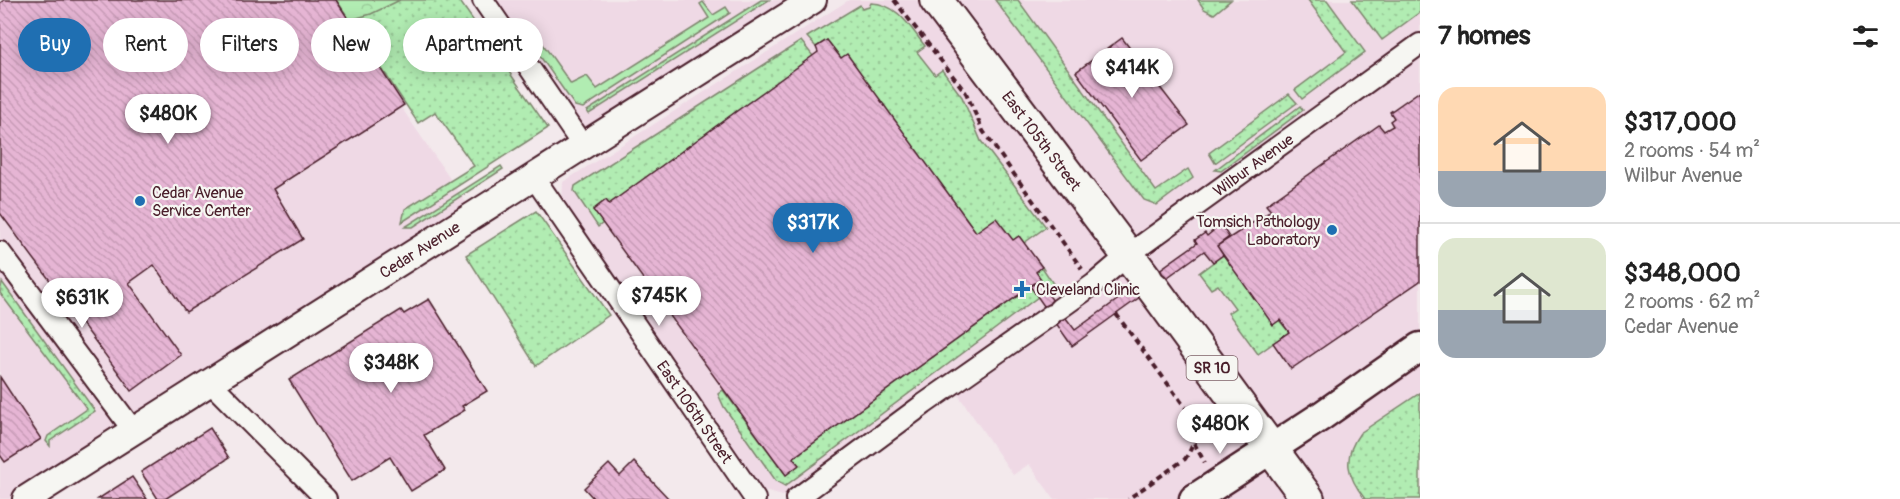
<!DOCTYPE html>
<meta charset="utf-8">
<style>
:root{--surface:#fff;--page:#f6f6f6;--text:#222;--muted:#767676;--line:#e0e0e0;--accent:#1f6fb2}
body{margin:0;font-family:Pangolin,sans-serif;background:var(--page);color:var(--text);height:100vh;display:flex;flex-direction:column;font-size:22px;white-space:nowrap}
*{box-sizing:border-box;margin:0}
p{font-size:20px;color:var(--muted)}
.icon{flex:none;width:33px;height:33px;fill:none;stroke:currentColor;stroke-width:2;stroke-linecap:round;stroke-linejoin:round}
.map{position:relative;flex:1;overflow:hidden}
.details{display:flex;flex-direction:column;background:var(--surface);width:480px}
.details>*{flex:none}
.top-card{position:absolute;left:18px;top:18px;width:570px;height:54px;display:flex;gap:12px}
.price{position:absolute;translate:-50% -51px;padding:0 14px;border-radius:21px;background:#fff;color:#222;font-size:20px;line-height:39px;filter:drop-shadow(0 2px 3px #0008)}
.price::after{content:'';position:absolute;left:50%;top:36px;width:18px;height:14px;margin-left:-9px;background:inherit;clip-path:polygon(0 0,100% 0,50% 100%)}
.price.on{background:var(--accent);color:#fff}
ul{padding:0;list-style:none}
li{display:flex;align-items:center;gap:18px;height:150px;padding:0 18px}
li+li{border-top:2px solid var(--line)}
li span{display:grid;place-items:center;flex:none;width:168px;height:120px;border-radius:18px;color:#555}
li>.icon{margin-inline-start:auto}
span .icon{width:72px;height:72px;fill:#fffc;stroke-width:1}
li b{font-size:26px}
h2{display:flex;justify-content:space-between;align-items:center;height:72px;padding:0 18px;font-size:26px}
.pill{padding:0 21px;border-radius:27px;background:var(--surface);box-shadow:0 3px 15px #0003;font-size:21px;line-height:54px}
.pill.on{background:var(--accent);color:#fff}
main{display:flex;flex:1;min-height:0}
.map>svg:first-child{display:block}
.built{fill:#efd9e5}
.grass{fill:url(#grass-dots);stroke:#7e866e;stroke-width:1.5}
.forest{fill:url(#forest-crowns);stroke:#7e866e;stroke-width:1.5}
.garden{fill:#b1ecb2;stroke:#7e866e;stroke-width:1.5}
.building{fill:url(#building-back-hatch);stroke:#4a1f2b;stroke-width:1.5}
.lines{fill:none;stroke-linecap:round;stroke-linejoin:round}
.minor-casing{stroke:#4a1f2b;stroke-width:24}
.tertiary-casing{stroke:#4a1f2b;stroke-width:30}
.secondary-casing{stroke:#4a1f2b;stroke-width:33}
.primary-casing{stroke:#4a1f2b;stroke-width:36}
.path{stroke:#4a1f2b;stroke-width:4;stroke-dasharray:6 4.5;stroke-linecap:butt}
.minor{stroke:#f6f6f2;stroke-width:20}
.tertiary{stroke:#f6f6f2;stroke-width:26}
.secondary{stroke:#f6f6f2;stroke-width:28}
.primary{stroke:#f6f6f2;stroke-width:32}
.poi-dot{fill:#1f6fb2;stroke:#f6f6f2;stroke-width:2}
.labels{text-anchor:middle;stroke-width:4.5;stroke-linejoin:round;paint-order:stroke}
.shield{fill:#f6f6f2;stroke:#7e6067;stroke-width:1.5}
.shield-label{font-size:15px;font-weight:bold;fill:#4a1f2b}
.street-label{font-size:16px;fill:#4a1f2b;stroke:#f6f6f2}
.poi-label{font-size:16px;fill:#4a1f2b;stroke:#f6f6f2;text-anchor:start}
</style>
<main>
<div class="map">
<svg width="1420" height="499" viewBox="0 0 1420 499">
<defs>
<pattern id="grass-dots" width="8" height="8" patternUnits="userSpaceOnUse" patternTransform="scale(1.5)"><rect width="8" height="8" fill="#b1ecb2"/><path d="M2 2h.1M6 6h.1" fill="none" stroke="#9aca99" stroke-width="1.8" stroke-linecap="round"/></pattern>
<pattern id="forest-crowns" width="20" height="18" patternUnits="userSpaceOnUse" patternTransform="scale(1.5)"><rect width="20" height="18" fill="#b1ecb2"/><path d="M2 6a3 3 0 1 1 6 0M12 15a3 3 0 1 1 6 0" fill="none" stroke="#9aca99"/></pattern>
<pattern id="building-back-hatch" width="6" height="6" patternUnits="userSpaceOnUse" patternTransform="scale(1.5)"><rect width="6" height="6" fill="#e6b5d4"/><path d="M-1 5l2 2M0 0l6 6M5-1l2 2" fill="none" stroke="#c79bb6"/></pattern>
</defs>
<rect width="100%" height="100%" fill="#f3e9ec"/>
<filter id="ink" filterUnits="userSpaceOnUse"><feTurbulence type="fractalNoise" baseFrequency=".0167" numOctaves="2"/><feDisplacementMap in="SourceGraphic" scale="12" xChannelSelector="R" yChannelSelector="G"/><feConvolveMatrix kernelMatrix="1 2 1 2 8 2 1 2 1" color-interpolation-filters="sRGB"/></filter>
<g filter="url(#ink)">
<!-- built -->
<path class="built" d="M0 0H328L474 214 26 499H0Z
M483 0H813L583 146Z
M849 0H1420V499H1054L1029 464 1013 475 946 377 783 496 764 491 562 201 563 182Z"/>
<!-- grass -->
<path class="grass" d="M336 0H459L548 128 402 222 405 209 474 166 435 112 418 123Z
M761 0H769L589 114 587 111Z
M995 0H1018L1156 191 1188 169 1193 178 1157 205 1144 200Z
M1198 0H1231L1214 14 1204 9Z
M1308 0H1327L1365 52 1302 99 1295 90 1346 52Z
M1352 0H1420V12L1382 40Z
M871 3C898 4 909 26 925 46L917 52 935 75 942 70 962 97 981 141 1046 227 1024 243 1019 236 1013 240 976 232 847 55 841 58 827 40 816 47 807 37 860 5 862 9 869 7Z
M801 41 813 56 609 204 605 200 593 210 603 223 598 227 574 191 575 186Z
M1289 94 1297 103 1215 163 1209 153Z
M1300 106 1303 110 1221 171 1215 170Z
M501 166 503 169 413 227H405Z
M536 211 609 315 536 366 466 255Z
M1223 255 1289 332 1258 354 1228 313 1235 308 1218 285 1211 289 1199 273Z
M1042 267 1054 285 785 486 776 481 724 407 718 394 723 390 786 475 798 466 793 458 1040 279 1036 272Z
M2 282 95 411 50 441V446L46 441 48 436 87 409 0 293Z
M1420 393V499H1365C1347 476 1342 458 1360 433Z"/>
<!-- forest -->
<path class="forest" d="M336 0H400L371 14 350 20Z"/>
<!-- garden -->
<path class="garden" d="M703 2 713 15 726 7 730 13 583 108 575 106 530 42 538 37 571 84 587 76 597 89 709 18 700 4Z"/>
<!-- building -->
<path class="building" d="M4 0H336L404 105 273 189 303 239 186 312 154 265 129 283 181 355 132 391 0 213V3Z
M1122 38 1189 125 1141 160 1076 72Z
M827 40 841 58 847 54 976 232 996 218 1013 240 1019 236 1042 267 1036 272 1041 279 793 458 799 465 786 475 593 210 606 200 609 204 818 52 816 47Z
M1420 91V281L1291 369 1273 343 1289 332 1280 320 1273 325 1217 246 1271 211 1266 205 1379 125 1384 131 1393 126 1390 121 1394 118 1390 112Z
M1219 222 1229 237 1217 246 1223 255 1213 262 1204 251 1072 346 1030 286 1038 281 1075 330 1197 243 1195 240 1205 233 1207 236 1214 230 1212 227Z
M429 299 487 391 462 406 465 410 424 435 445 470 411 491 390 457 352 481 289 380 401 310 404 314Z
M0 377 41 439 5 462 0 455Z
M210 428 229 458 165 499H158L141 472Z
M634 462 669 499H594L584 488 609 464 620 476Z
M132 477 147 499H98Z"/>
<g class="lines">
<defs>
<g id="minor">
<path d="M483 0 583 146"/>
<path id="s1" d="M533 176 755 499"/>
<path d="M0 252 133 430"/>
<path id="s2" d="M1059 309 1094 284 1128 255 1420 44"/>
<path d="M210 382 326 499"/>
<path d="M796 499 924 404 1051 315"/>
</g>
<g id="tertiary">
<path id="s3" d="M26 499 813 0"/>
</g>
<path id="secondary" d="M1194 499 1320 417 1420 347"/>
<g id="primary">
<path id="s4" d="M936 0 1146 279"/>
<path d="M1153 288 1308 499"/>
</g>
</defs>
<!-- minor casing -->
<use href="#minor" class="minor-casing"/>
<!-- tertiary casing -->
<use href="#tertiary" class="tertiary-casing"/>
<!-- secondary casing -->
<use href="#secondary" class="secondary-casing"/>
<!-- primary casing -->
<use href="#primary" class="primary-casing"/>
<!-- path -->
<path class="path" d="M894 0 966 93 983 131 1082 269
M1116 314 1191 415C1197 431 1195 445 1185 459L1128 499
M1194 443 1205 463"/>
<!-- minor -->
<use href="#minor" class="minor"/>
<!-- tertiary -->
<use href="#tertiary" class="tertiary"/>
<!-- secondary -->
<use href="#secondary" class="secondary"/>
<!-- primary -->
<use href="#primary" class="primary"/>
</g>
</g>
<!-- markers -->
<g class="poi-dot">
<circle cx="140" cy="201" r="6"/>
<circle cx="1332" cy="230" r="6"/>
<path d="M1019 280h6v6h6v6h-6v6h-6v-6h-6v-6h6z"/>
</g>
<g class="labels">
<!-- shield labels -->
<rect class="shield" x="1186.5" y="356" width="51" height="24" rx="4.5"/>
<g class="shield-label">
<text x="1212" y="373">SR 10</text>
</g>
<!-- street labels -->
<g class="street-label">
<text dy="6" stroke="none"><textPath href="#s4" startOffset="176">East 105th Street</textPath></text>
<text dy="6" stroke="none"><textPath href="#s2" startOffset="242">Wilbur Avenue</textPath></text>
<text dy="6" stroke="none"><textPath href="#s3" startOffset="466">Cedar Avenue</textPath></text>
<text dy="6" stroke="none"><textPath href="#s1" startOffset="286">East 106th Street</textPath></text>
</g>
<!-- poi labels -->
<g class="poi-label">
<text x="152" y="198">Cedar Avenue<tspan x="152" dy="18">Service Center</tspan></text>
<text x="1320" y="227" text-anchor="end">Tomsich Pathology<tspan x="1320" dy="18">Laboratory</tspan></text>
<text x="1036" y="295">Cleveland Clinic</text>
</g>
</g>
</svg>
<b class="price" style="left:1132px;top:99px">$414K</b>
<b class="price" style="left:168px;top:145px">$480K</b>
<b class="price on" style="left:813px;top:254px">$317K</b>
<b class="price" style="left:659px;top:327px">$745K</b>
<b class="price" style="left:82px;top:329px">$631K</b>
<b class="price" style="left:391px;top:394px">$348K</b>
<b class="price" style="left:1220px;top:455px">$480K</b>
<div class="top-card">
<a class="pill on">Buy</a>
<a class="pill">Rent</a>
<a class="pill">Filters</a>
<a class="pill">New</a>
<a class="pill">Apartment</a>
</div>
</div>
<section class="details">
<h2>7 homes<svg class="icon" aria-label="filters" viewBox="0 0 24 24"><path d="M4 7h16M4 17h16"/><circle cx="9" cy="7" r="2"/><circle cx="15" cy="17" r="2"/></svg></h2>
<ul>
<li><span style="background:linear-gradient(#ffd9b3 70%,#9aa5b1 0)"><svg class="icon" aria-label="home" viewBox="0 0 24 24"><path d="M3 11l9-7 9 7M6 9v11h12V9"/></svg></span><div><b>$317,000</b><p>2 rooms · 54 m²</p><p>Wilbur Avenue</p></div></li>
<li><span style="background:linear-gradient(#dfe7d0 60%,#9aa5b1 0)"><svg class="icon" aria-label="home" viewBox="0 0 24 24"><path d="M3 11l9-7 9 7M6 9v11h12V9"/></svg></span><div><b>$348,000</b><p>2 rooms · 62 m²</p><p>Cedar Avenue</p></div></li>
</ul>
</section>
</main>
